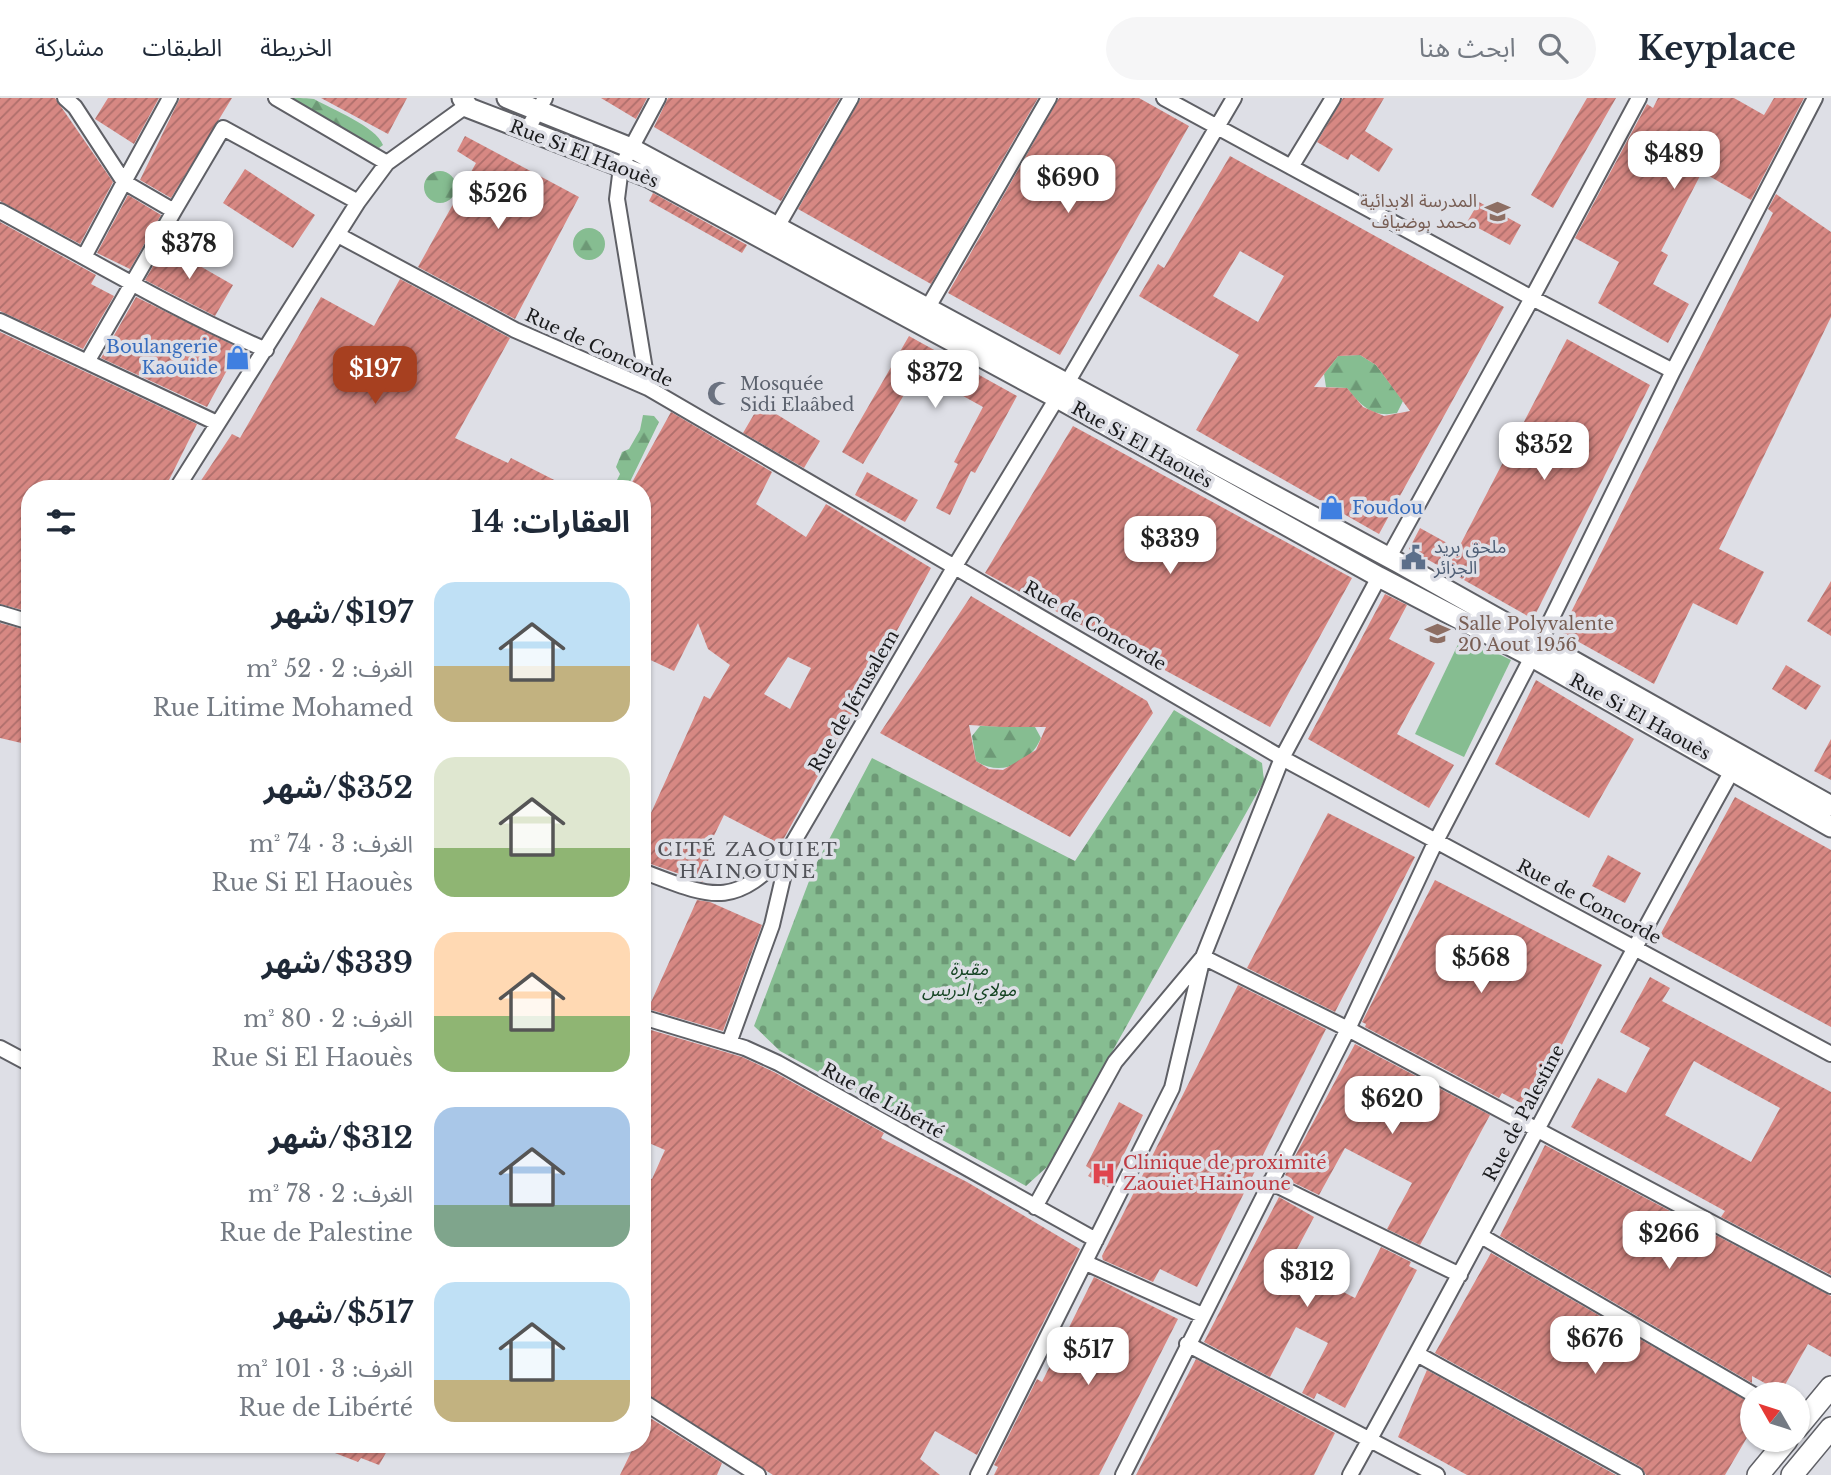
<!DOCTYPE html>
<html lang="ar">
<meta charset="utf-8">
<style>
:root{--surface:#fff;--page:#f6f6f7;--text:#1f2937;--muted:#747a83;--line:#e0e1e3;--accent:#a74020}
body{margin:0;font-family:"Libre Baskerville","Noto Sans Arabic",serif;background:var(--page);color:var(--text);direction:rtl;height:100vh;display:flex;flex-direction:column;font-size:26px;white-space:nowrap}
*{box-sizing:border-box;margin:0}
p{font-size:23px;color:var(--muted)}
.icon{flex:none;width:38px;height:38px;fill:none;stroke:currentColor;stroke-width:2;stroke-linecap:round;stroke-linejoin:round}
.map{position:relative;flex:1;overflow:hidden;direction:ltr}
.sheet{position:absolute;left:21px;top:382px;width:630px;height:973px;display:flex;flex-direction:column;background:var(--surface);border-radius:28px;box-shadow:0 2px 5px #0004;direction:rtl}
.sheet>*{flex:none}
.needle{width:46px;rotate:309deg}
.controls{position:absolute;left:1740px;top:1284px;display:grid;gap:14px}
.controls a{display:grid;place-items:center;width:70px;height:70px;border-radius:50%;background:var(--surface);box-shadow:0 2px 5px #0004;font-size:35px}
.price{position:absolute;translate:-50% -60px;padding:0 16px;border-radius:14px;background:#fff;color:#222;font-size:23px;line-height:46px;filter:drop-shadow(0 2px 4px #0008)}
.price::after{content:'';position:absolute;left:50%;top:42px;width:21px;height:16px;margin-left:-10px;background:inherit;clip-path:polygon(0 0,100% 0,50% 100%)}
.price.current{background:var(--accent);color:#fff}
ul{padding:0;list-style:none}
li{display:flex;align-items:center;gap:21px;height:175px;padding:0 21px}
li span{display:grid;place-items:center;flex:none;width:196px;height:140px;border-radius:21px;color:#555}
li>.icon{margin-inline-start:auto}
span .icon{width:84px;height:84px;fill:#fffc;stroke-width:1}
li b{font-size:30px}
h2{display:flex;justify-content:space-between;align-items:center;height:84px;padding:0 21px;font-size:30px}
header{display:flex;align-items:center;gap:42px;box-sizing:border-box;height:98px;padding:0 35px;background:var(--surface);border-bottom:2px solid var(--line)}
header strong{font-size:33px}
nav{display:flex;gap:38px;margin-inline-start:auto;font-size:24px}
.search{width:490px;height:63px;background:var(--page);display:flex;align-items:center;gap:18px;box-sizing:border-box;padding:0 24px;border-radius:38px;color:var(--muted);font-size:26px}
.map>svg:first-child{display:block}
.forest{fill:url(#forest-firs)}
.cemetery{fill:url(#cemetery-stones)}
.park{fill:#86bd91}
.building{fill:url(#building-hatch);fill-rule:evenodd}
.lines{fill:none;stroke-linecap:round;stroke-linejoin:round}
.street-casing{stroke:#5f6066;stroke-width:18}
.secondary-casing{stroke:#5f6066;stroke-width:23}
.primary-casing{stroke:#5f6066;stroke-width:24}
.street{stroke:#fff;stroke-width:14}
.secondary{stroke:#fff;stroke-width:19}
.primary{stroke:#fff;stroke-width:21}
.labels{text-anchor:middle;stroke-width:7;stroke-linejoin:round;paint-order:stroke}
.street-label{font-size:18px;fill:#1a1b1d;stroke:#dedfe6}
.education-label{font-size:18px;fill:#785e54;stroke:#dedfe6;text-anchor:end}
.shop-label{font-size:18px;fill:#366cbe;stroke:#dedfe6;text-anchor:end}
.worship-label{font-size:18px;fill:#5b616d;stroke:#dedfe6;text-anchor:start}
.service-label{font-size:18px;fill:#4e5e75;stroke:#dedfe6;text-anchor:start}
.park-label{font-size:18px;font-style:italic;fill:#154423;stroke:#dedfe6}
.health-label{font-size:18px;fill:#be3a42;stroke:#dedfe6;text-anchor:start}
.neighbourhood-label{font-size:19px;letter-spacing:2px;fill:#515258;stroke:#dedfe6}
</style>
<header>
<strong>Keyplace</strong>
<div class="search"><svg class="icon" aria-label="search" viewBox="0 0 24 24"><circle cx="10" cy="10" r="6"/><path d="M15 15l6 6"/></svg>ابحث هنا</div>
<nav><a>الخريطة</a><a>الطبقات</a><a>مشاركة</a></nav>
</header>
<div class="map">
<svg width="1831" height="1377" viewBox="0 0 1831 1377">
<defs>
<pattern id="forest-firs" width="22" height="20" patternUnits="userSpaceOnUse" patternTransform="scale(1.75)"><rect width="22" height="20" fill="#86bd91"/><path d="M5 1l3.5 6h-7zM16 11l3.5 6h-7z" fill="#6d9976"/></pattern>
<pattern id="cemetery-stones" width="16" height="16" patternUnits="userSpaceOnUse" patternTransform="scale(1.75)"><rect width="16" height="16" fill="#86bd91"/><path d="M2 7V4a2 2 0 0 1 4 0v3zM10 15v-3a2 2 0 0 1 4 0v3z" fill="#6d9976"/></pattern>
<pattern id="building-hatch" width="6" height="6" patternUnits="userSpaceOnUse" patternTransform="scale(1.75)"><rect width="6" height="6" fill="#d78883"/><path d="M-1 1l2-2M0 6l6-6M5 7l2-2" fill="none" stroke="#ae6e6b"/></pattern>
</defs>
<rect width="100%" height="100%" fill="#dedfe6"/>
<!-- forest -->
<path class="forest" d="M292 0C299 0 308 0 314 1 331 11 376 28 383 47L379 50 370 48 348 34 341 37 291 8Z
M424 89a16 16 0 1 1 32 0a16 16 0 1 1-32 0Z
M573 146a16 16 0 1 1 32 0a16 16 0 1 1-32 0Z
M1360 257 1376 267 1403 303 1397 315C1373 320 1361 308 1347 290L1326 289 1324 276 1338 258Z
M643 317 654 318 659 324 627 390H613L620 376 616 369 622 354 629 351 640 332Z
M980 628 1035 629 1041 640C1030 666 1000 679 976 663L972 638Z"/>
<!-- cemetery -->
<path class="cemetery" d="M1174 612 1262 665 1264 683 1048 1068 1026 1088 780 953 754 928 814 770 872 660 1075 763Z"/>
<!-- park -->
<path class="park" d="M1462 538 1511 562 1464 659 1415 636Z"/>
<!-- building -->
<path class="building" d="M0 0H55L113 84 80 146 0 103Z
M108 0H159L134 46 95 21Z
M180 0H232L171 100 140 82Z
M321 0H407L388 36Z
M601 0H647L636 21Z
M668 0H840L781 103 654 29Z
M861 0H1038L931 186 798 111Z
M1059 0H1139L1189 28 1060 257 948 195Z
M1343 0H1384L1365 33 1393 51 1379 74 1351 56 1348 62 1317 44Z
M1587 0H1616L1553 110 1531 97Z
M1658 0H1734L1764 17 1774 0H1804L1751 102 1702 74 1661 153 1668 157 1653 186 1689 206 1668 245 1598 205 1619 164 1575 140 1647 6 1653 10Z
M465 38 579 99 515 221 418 169 476 65 457 53Z
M1230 58 1504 209 1379 436 1196 332 1239 257 1139 198 1158 166 1164 170ZM1240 153 1284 178 1258 224 1213 198ZM1360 257 1376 267 1410 313 1384 318 1363 309 1347 290 1314 289 1338 258Z
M245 71 315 117 293 150 223 105Z
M653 95 747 147 742 155 649 103Z
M1776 96 1831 134V219L1719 451 1764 474 1737 527 1693 505 1654 586 1561 534 1773 115 1768 111Z
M128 97 161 117 130 171 97 155Z
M1479 104 1521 127 1510 147 1467 124Z
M0 124 96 177 91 186 114 198 83 251 0 213Z
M165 148 233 187 215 218 145 182Z
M400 181 510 240 455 340 508 365 511 360 570 390H196L232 336 240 340 321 199 374 228Z
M136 199 239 250 207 309 101 260Z
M0 234 197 326 165 390H30V514L0 506Z
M909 238 1017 298 975 375 971 373 950 417 936 410 958 366 954 364 983 309 918 273 863 366 842 354Z
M1567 241 1650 287 1533 521 1409 451 1420 430 1458 451Z
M760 306 820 343 804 370 743 335Z
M671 314 772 374 756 406 806 439 826 406 931 470 782 744 780 746 724 717 708 750 711 751 703 784 642 763V710L651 715 704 598 710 601 730 567 708 551 698 525 674 573 642 558V390H629ZM788 559 811 570 790 611 764 596Z
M1073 328 1352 480 1270 629 985 475Z
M867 374 918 402 905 424 855 397Z
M1831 483V538L1807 523Z
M1385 496 1407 507 1389 541 1435 565 1397 636 1454 667 1429 710 1308 641Z
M971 498 1147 603 1153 615 1070 739 880 635ZM969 627 1003 629H1046L1036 652 1003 672 989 671 976 663Z
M0 525 30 533V647L0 640Z
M1786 567 1821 588 1806 612 1772 591Z
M1536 582 1634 641 1589 720 1495 666Z
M1831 641V682L1814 673Z
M1735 699 1831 752V929L1660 837Z
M1328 715 1415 759 1335 914 1247 870Z
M1608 757 1641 775 1625 805 1592 788Z
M1435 782 1602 867 1530 1010 1502 995 1499 1000 1365 929 1366 926 1362 924Z
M697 802 710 804 762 827 723 933 648 911Z
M1650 879 1670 890 1662 903 1831 994V1177L1721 1119 1725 1113 1571 1029 1598 980 1626 995 1650 950 1620 934ZM1694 963 1780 1010 1751 1064 1665 1017Z
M1238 887 1326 931 1197 1189 1160 1171 1153 1184 1103 1162 1102 1158Z
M651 932 742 959 774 974 884 1035 881 1040 967 1084 1080 1151 977 1357 935 1333 920 1361 940 1377H773L642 1293V1077L652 1081 665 1052 642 1042V948Z
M1355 946 1490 1017 1420 1147 1387 1131 1412 1085 1345 1050 1319 1097 1288 1082 1289 1079 1285 1077Z
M1119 1004 1143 1017 1108 1089 1088 1078 1092 1072 1086 1068Z
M1545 1047 1831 1198V1259L1808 1246 1781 1294 1752 1278V1285L1500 1138Z
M1279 1099 1314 1119 1289 1166 1355 1200 1381 1149 1411 1164 1409 1168 1417 1172 1345 1310 1317 1295 1314 1301 1302 1295 1328 1245 1296 1229 1270 1279 1204 1244Z
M1491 1155 1752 1306V1331L1725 1377H1646L1641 1369 1435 1255Z
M1094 1179 1178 1221 1099 1377H994L998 1369 994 1367 1037 1281 1042 1284Z
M1196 1261 1335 1335 1314 1377H1136Z
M1427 1272 1616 1377H1467L1398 1339Z
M642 1315 722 1365 717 1377H620L635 1346H642Z
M312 1346H391L379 1367 361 1360 358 1364Z"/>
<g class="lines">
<defs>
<path id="street" d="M65 0 75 9 124 84 84 159
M276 0 387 65
M1164 0 1532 200 1639 0
M526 34 545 0
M1291 69 1333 0
M0 113C89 161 174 212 266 252
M174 113 223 30 358 104
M777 129 851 0
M338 137 515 232 648 290 1282 660 1831 956
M927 211 1049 0
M0 223 217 325
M87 264 174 113 124 84 170 0
M1067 285 1234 0
M648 290 617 101 621 69 658 0
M177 390 358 104 387 65 466 8
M1389 459 1532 200 1673 273
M0 515 30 524
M1540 544 1673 273 1815 0
M642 773C713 800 733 812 789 751
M642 922 649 921 745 950 778 965 1096 1142
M729 945 772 827 790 750 955 468 1057 300
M0 950 30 966
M1270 1084 1460 1177
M1035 1109 1115 964 1203 859 1348 931 1831 1188
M1481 1138 1754 1297
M1086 1165 1202 1217
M1187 1246 1437 1377
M1417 1256 1636 1377
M642 1303 758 1377
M978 1377 1172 990 1203 859 1282 660 1379 479
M1123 1377 1348 931 1435 745 1532 559
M1350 1377C1480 1143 1602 905 1733 671"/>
<path id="secondary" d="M462 0 469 10 648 79 1057 300 1379 479 1532 559 1831 729
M507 0 631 50 1399 465 1831 708"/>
<path id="primary" d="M1797 1330 1831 1289
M1758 1377 1787 1342
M1792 1377 1831 1330"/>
</defs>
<!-- street casing -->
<use href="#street" class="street-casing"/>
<!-- secondary casing -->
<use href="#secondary" class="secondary-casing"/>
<!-- primary casing -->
<use href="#primary" class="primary-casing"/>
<!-- street -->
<use href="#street" class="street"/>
<!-- secondary -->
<use href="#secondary" class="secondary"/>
<!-- primary -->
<use href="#primary" class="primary"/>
</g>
<!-- icons -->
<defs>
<symbol id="school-bare" viewBox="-9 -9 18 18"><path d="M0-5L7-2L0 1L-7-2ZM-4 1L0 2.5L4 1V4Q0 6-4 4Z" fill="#8d6e63" stroke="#dedfe6" stroke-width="2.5" paint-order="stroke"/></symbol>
<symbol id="shop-bare" viewBox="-9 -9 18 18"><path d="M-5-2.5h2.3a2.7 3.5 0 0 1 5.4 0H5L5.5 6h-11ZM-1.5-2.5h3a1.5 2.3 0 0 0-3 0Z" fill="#3f7fe0" stroke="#dedfe6" stroke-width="2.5" paint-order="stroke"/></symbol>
<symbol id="mosque-bare" viewBox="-9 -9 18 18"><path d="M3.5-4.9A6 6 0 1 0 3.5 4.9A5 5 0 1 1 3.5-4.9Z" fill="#6b7280" stroke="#dedfe6" stroke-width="2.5" paint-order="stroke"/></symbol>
<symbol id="civic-bare" viewBox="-9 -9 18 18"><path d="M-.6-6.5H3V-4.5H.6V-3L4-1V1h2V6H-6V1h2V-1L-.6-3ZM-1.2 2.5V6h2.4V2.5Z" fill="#5c6f8a" stroke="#dedfe6" stroke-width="2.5" paint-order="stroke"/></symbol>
<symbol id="hospital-bare" viewBox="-9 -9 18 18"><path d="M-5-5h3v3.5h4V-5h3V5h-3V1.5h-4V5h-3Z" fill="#e0444e" stroke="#dedfe6" stroke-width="2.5" paint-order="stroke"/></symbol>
</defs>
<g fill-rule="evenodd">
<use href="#school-bare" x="1480" y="96" width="35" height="35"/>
<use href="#shop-bare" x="220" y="242" width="35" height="35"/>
<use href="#mosque-bare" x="702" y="278" width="35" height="35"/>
<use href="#shop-bare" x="1314" y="392" width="35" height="35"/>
<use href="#civic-bare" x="1396" y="442" width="35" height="35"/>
<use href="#school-bare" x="1420" y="518" width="35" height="35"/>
<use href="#hospital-bare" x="1086" y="1058" width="35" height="35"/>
</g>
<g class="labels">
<!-- street labels -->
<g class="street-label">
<text transform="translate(584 56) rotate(21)" y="6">Rue Si El Haouès</text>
<text transform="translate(599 250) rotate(25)" y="6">Rue de Concorde</text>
<text transform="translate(1142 347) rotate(29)" y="6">Rue Si El Haouès</text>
<text transform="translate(1095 528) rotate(30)" y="6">Rue de Concorde</text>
<text transform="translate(854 603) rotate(-60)" y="6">Rue de Jérusalem</text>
<text transform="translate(1640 619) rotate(29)" y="6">Rue Si El Haouès</text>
<text transform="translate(1589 804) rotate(28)" y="6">Rue de Concorde</text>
<text transform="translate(883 1003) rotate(29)" y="6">Rue de Libérté</text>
<text transform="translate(1524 1015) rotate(-62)" y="6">Rue de Palestine</text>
</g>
<!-- education labels -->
<g class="education-label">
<text x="1477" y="109">المدرسة الابدائية<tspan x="1477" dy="21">محمد بوضياف</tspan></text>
<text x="1458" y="532" text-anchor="start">Salle Polyvalente<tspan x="1458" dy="21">20 Aout 1956</tspan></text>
</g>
<!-- shop labels -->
<g class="shop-label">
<text x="218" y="255">Boulangerie<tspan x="218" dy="21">Kaouide</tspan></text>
<text x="1352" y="416" text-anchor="start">Foudou</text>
</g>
<!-- worship labels -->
<g class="worship-label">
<text x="740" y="292">Mosquée<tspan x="740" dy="21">Sidi Elaâbed</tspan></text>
</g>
<!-- service labels -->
<g class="service-label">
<text x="1434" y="455">ملحق بريد<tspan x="1434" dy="21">الجزائر</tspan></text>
</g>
<!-- park labels -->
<g class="park-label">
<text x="969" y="877">مقبرة<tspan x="969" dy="21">مولاي ادريس</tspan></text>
</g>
<!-- health labels -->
<g class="health-label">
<text x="1123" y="1071">Clinique de proximité<tspan x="1123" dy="21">Zaouiet Hainoune</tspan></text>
</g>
<!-- neighbourhood labels -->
<g class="neighbourhood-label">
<text x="748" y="758">CITÉ ZAOUIET<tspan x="748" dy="22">HAINOUNE</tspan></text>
</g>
</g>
</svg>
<div class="controls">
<a><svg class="needle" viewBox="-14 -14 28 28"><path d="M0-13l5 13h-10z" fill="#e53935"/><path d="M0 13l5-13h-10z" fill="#747a83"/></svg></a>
</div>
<b class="price" style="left:1674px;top:93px">$489</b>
<b class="price" style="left:1068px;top:117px">$690</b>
<b class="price" style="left:498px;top:133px">$526</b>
<b class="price" style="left:189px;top:183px">$378</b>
<b class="price current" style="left:375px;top:308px">$197</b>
<b class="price" style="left:935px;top:312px">$372</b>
<b class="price" style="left:1544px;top:384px">$352</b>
<b class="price" style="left:1170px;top:478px">$339</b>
<b class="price" style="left:1481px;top:897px">$568</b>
<b class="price" style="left:1392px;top:1038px">$620</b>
<b class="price" style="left:1669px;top:1173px">$266</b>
<b class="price" style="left:1307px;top:1211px">$312</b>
<b class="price" style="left:1595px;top:1278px">$676</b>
<b class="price" style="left:1088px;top:1289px">$517</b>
<section class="sheet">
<h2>العقارات: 14<svg class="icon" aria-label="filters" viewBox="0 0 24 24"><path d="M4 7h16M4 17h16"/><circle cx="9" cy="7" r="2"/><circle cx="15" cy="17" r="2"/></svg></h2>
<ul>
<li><span style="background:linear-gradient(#bfe0f5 60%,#c2b280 0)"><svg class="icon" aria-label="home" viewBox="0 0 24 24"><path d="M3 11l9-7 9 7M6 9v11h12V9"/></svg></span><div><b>$197/شهر</b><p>الغرف: 2 · 52 m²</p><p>Rue Litime Mohamed</p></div></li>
<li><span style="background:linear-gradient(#dfe7d0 65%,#8fb573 0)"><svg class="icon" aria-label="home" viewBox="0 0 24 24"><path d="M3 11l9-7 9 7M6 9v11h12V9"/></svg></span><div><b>$352/شهر</b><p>الغرف: 3 · 74 m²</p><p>Rue Si El Haouès</p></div></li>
<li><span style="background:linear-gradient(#ffd9b3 60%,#8fb573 0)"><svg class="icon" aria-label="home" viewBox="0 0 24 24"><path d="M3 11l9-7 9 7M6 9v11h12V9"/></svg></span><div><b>$339/شهر</b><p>الغرف: 2 · 80 m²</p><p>Rue Si El Haouès</p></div></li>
<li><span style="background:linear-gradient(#a9c7e8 70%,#7fa58c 0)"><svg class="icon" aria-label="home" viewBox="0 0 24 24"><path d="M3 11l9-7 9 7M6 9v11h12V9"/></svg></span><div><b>$312/شهر</b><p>الغرف: 2 · 78 m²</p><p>Rue de Palestine</p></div></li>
<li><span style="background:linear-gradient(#bfe0f5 70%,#c2b280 0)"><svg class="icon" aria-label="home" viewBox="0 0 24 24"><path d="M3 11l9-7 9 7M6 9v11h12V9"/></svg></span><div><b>$517/شهر</b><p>الغرف: 3 · 101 m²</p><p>Rue de Libérté</p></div></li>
</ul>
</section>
</div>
